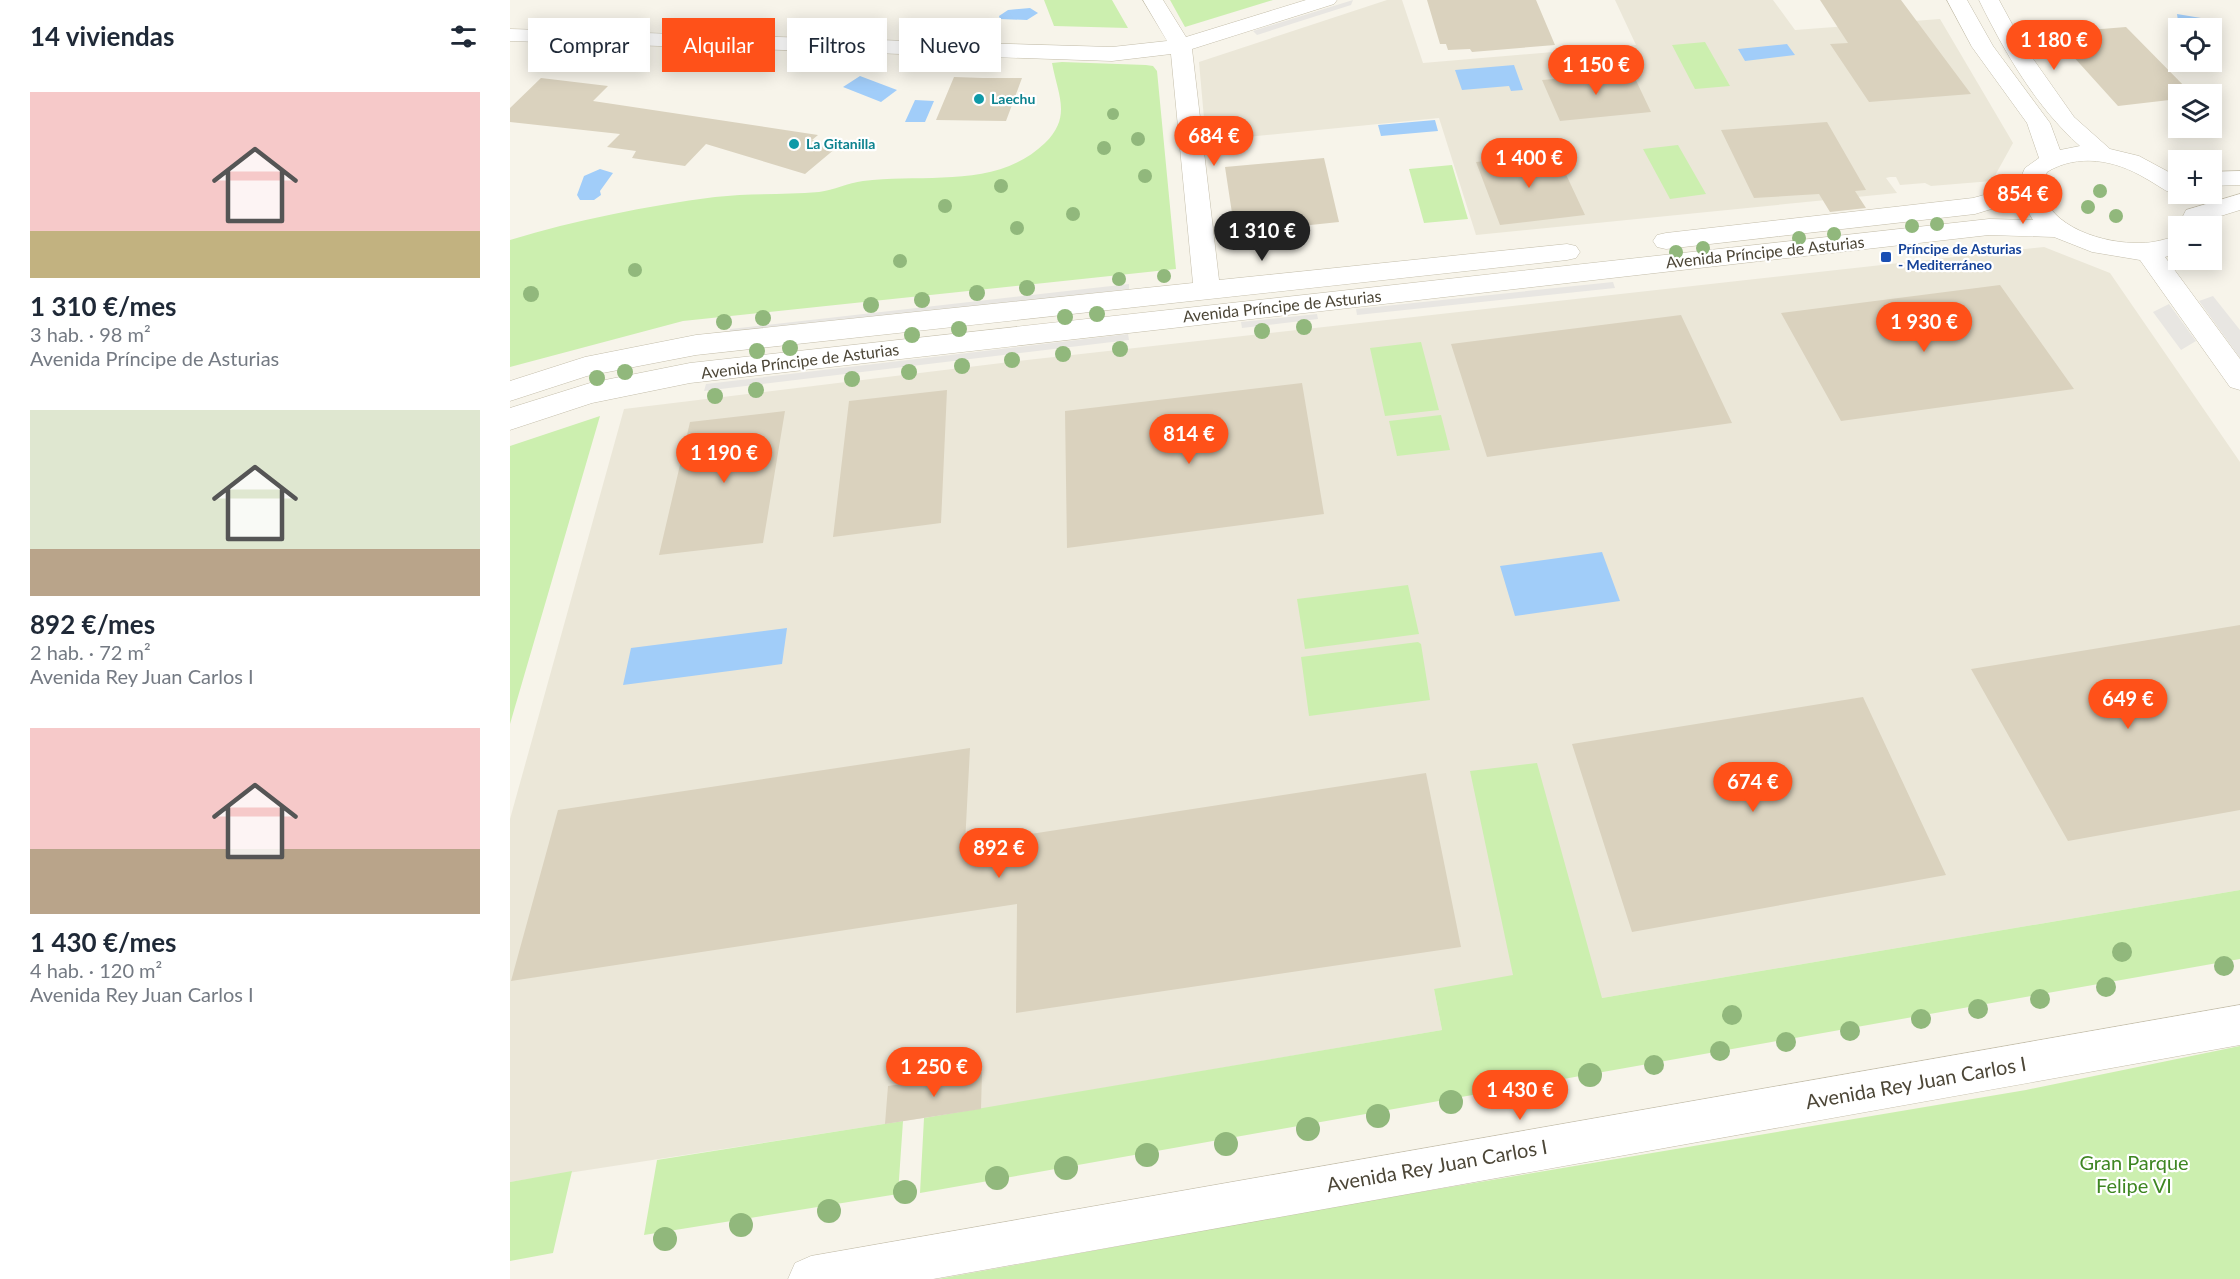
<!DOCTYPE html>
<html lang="es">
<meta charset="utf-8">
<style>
:root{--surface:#fff;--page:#f2f2f3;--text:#1f2937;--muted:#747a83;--accent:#ff5119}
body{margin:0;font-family:Lato,sans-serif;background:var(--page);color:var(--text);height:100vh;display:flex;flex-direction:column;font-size:22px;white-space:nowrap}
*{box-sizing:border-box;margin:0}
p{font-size:20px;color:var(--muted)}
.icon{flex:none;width:33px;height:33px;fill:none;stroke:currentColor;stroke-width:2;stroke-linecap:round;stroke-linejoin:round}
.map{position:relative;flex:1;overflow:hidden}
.side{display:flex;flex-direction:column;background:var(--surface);width:510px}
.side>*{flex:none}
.banner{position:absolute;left:18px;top:18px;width:570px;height:54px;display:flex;gap:12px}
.buttons{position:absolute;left:1658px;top:18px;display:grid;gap:12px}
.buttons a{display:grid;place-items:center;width:54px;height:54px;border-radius:0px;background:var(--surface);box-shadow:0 3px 15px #0003;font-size:30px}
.price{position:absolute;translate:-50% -51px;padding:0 14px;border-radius:21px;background:var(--accent);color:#fff;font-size:20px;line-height:39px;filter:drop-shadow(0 2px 3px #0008)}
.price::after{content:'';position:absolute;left:50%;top:36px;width:18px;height:14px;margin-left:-9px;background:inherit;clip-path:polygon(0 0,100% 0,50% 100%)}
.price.active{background:#222;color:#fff}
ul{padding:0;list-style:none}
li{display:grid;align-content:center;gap:12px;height:318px;padding:0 30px}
li span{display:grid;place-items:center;height:186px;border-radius:0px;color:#555}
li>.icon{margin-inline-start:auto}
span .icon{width:108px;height:108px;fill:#fffc;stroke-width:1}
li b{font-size:26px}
h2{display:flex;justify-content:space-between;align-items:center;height:72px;padding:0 30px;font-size:26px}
.tag{padding:0 21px;border-radius:0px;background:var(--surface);box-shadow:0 3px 15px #0003;font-size:21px;line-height:54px}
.tag.active{background:var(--accent);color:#fff}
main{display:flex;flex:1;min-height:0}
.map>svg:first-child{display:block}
.residential{fill:#ebe7d8}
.green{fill:#ccefaf}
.parking{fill:#e8e6e2}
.water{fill:#a1cdf9}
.building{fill:#dad2be}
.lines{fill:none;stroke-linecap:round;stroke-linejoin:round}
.minor-casing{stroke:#c4beab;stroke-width:1}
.minor{fill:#fff;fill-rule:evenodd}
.tree{fill:#91b87c}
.culture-dot{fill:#0f9aa8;stroke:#fff;stroke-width:2}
.transit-dot{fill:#1a4fb4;stroke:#fff;stroke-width:2}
.labels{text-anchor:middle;stroke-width:4.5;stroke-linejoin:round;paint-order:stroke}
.far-culture-label{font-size:14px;font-weight:bold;fill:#0d838f;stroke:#fff;text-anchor:start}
.far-transit-label{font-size:14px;font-weight:bold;fill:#164399;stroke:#fff;text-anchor:start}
.street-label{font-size:16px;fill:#4c4637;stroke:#fff}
.near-street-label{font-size:20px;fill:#4c4637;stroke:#fff}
.near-park-label{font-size:20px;fill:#3e8622;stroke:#fff}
</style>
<main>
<section class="side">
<h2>14 viviendas<svg class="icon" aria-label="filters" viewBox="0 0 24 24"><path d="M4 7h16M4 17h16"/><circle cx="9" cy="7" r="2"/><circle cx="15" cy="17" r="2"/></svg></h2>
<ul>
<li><span style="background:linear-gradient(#f6c9c9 75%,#c2b280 0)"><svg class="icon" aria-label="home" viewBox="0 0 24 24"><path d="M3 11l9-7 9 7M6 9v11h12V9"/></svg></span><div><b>1 310 €/mes</b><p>3 hab. · 98 m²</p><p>Avenida Príncipe de Asturias</p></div></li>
<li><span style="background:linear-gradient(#dfe7d0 75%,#b9a48a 0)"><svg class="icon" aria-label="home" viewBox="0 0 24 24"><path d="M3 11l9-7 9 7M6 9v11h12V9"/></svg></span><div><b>892 €/mes</b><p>2 hab. · 72 m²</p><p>Avenida Rey Juan Carlos I</p></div></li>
<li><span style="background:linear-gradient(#f6c9c9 65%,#b9a48a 0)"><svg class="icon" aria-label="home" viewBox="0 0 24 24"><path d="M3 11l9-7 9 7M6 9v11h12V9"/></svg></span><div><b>1 430 €/mes</b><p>4 hab. · 120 m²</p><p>Avenida Rey Juan Carlos I</p></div></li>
</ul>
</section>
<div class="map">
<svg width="1730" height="1279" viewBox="0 0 1730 1279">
<rect width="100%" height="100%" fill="#f7f4ea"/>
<!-- residential -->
<path class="residential" d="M877 0H892L913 63 1126 45 1105 0H1263L1285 30 1430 19 1503 143 1482 181 1421 186 1415 183 1390 185 1386 177H1380L1376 178 1387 193 966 235 929 118 696 141 689 62Z
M1534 247 1600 273 1730 462V890L1092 998 924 989 932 1030 471 1109 0 1182V819L114 409 517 360Z"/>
<!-- green -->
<path class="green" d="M534 0H602L618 28 544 26Z
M660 0H763L675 27Z
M1195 42 1220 86 1185 89 1162 45Z
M552 62 636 65 643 66 647 71 666 269 173 321 0 367V240C66 220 136 206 205 197 239 193 274 195 309 192 324 190 338 183 353 181 415 173 486 190 535 143 562 117 548 95 542 63Z
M1168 145 1196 194 1160 199 1133 149Z
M942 165 958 219 914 223 899 169Z
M911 342 929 410 875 416 860 348Z
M931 415 940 450 887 456 879 421Z
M90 416 0 724V446Z
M898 585 909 634 795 649 787 599Z
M908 642 911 644 920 700 799 716 791 657Z
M1027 763 1092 998 1730 890V959L410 1193 414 1118 932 1030 924 989 1003 975 960 771Z
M1730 1046V1279H428L839 1204 1516 1090Z
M393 1121 388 1194 134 1235 147 1160Z
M62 1171 43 1253 0 1261V1182Z"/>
<!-- parking -->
<path class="parking" d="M843 0 841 5 747 35 743 31Z
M1103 282 1105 288 847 315 846 309Z
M619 284V289L218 335 220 329Z
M1703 296 1730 330V358L1689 301Z
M1659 304 1686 341 1671 350 1643 312Z
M807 314 808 319 732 328 731 322Z
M618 334 619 340 194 391 196 384Z"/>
<!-- water -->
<path class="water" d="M520 8 528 13 517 20 490 19 489 16 498 10Z
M1667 14 1703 20 1709 52 1701 51V28H1669Z
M1277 44 1285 55 1235 61 1228 49Z
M1004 65 1013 90 1001 91 999 86 952 90 945 70Z
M350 76 387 90 371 102 333 87Z
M405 100 424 101 415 122H395Z
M925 120 928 131 871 136 868 125Z
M90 169 103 173 90 191 91 195 84 200H70L67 195 74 176Z
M1092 552 1110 601 1005 616 990 566Z
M277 628 272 664 113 685 121 648Z"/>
<!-- building -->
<path class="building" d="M917 0H1026L1045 45 962 52 960 49 938 50 936 44H930Z
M1310 0H1391L1461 94 1359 102 1320 44 1338 43Z
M1616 27 1682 94H1668V99L1608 106 1542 33Z
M1122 72 1141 112 1050 121 1032 80Z
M444 77 473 78H512L496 121 426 120Z
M31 78 98 86 83 101 308 135 302 140 326 148 295 174 196 144 175 166 122 158 126 151 97 147 110 134 0 122V108Z
M1317 122 1356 190 1345 191 1356 208 1320 212 1309 194 1244 198 1211 130Z
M1046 153 1075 215 990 225 966 162Z
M814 158 829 222 725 233 715 167Z
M1490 285 1564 389 1331 421 1271 313Z
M1171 315 1222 423 977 457 941 344Z
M792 383 814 514 557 548 555 411Z
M437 390 431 523 323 537 339 401Z
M275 411 253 543 149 555 180 422Z
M1730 625V810L1558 841 1461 669Z
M1353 697 1436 875 1122 932 1062 744Z
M460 748 455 844 916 773 951 947 506 1013 507 904 1 981 48 810Z
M472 1072 471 1109 375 1124 378 1086Z"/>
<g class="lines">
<defs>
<path id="minor" d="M633 0H653L676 37 796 0H827L824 4 682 49 709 280 1057 244 1066 246 1070 252 1066 258 1057 260 186 355 77 376 0 401V381L75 357 186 335 683 283 661 54 602 61 0 41V29L602 47 657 41Z
M1437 0H1457L1483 46 1540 123 1550 150 1570 146C1526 107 1495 53 1469 0H1489L1514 46 1564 117 1600 149 1629 156 1668 177V194H1676L1668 196C1656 192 1646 184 1635 178 1605 160 1568 153 1537 172L1531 187C1538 228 1595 244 1631 243 1644 243 1655 239 1668 236V253L1655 257 1730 359V390L1720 387 1630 260 1582 252 1544 237 1479 235 180 383 82 403 0 430V408L80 383 180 363 1479 219 1523 220 1511 200 1465 214 1156 249 1147 247 1143 241 1147 235 1156 233 1463 198 1507 186 1515 168 1529 158 1517 123 1462 47Z
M1730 171V185L1701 186V172Z
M1730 194V210L1685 224 1676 222 1673 216 1676 210Z
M1730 1005V1045L423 1279H278L285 1263 301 1256Z"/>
</defs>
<!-- minor casing -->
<use href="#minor" class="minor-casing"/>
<!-- minor -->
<use href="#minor" class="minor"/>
</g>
<!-- trees -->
<g class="tree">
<circle cx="603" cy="114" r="6"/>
<circle cx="628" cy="139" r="7"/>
<circle cx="594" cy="148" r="7"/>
<circle cx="635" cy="176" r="7"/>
<circle cx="491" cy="186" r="7"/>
<circle cx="1590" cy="191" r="7"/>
<circle cx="435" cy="206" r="7"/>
<circle cx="1578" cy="207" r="7"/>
<circle cx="563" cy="214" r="7"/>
<circle cx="1606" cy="216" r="7"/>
<circle cx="1427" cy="224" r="7"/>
<circle cx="1402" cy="226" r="7"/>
<circle cx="507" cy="228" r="7"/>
<circle cx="1324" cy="234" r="7"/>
<circle cx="1289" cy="238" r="7"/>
<circle cx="1193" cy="248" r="7"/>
<circle cx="1166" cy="252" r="7"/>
<circle cx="390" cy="261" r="7"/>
<circle cx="125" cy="270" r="7"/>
<circle cx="654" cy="276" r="7"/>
<circle cx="609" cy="279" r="7"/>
<circle cx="517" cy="288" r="8"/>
<circle cx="467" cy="293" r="8"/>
<circle cx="21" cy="294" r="8"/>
<circle cx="412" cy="300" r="8"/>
<circle cx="361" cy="305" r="8"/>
<circle cx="587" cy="314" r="8"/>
<circle cx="555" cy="317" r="8"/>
<circle cx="253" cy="318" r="8"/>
<circle cx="214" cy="322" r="8"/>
<circle cx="794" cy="327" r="8"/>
<circle cx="449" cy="329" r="8"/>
<circle cx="752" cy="331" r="8"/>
<circle cx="402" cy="335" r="8"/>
<circle cx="280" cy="348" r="8"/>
<circle cx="610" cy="349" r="8"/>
<circle cx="247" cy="351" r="8"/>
<circle cx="553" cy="354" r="8"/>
<circle cx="502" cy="360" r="8"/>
<circle cx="452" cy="366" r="8"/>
<circle cx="115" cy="372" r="8"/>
<circle cx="399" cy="372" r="8"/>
<circle cx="87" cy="378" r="8"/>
<circle cx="342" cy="379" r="8"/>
<circle cx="246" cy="390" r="8"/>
<circle cx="205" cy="396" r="8"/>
<circle cx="1612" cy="952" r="10"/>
<circle cx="1714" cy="966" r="10"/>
<circle cx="1596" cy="987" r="10"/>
<circle cx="1530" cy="999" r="10"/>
<circle cx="1468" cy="1009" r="10"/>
<circle cx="1222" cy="1015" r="10"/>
<circle cx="1411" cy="1019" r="10"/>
<circle cx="1340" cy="1031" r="10"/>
<circle cx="1276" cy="1042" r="10"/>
<circle cx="1210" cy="1051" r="10"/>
<circle cx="1144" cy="1065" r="10"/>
<circle cx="1080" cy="1075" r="12"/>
<circle cx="1013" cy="1088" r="12"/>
<circle cx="941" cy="1102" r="12"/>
<circle cx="868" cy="1116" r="12"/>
<circle cx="798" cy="1129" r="12"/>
<circle cx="716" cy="1144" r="12"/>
<circle cx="637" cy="1155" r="12"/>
<circle cx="556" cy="1168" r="12"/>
<circle cx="487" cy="1178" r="12"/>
<circle cx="395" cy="1192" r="12"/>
<circle cx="319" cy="1211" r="12"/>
<circle cx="231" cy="1225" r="12"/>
<circle cx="155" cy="1239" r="12"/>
</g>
<!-- markers -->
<g class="culture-dot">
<circle cx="469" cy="99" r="6"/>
<circle cx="284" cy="144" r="6"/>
</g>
<rect class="transit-dot" x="1370" y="251" width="12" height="12" rx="3"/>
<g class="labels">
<!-- far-culture labels -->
<g class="far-culture-label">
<text x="481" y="104">Laechu</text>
<text x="296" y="149">La Gitanilla</text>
</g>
<!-- far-transit labels -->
<g class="far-transit-label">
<text x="1388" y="254">Príncipe de Asturias<tspan x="1388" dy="16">- Mediterráneo</tspan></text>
</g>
<!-- street labels -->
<g class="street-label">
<text transform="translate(1255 252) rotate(-6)" y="6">Avenida Príncipe de Asturias</text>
<text transform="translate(772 306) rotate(-6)" y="6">Avenida Príncipe de Asturias</text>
<text transform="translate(290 361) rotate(-7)" y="6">Avenida Príncipe de Asturias</text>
</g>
<!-- near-street labels -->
<g class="near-street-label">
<text transform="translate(1406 1083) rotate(-10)" y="7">Avenida Rey Juan Carlos I</text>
<text transform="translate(927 1166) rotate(-10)" y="7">Avenida Rey Juan Carlos I</text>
</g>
<!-- near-park labels -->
<g class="near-park-label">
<text x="1624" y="1170">Gran Parque<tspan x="1624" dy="23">Felipe VI</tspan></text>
</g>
</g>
</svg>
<div class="buttons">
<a><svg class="icon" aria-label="locate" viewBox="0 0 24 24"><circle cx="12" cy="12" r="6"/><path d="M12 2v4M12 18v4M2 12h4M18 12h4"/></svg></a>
<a><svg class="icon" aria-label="layers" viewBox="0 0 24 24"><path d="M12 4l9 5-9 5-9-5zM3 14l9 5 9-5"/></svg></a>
<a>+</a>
<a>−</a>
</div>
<b class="price" style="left:1544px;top:71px">1 180 €</b>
<b class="price" style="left:1086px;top:96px">1 150 €</b>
<b class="price" style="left:704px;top:167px">684 €</b>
<b class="price" style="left:1019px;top:189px">1 400 €</b>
<b class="price" style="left:1513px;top:225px">854 €</b>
<b class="price active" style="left:752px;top:262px">1 310 €</b>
<b class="price" style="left:1414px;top:353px">1 930 €</b>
<b class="price" style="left:679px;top:465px">814 €</b>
<b class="price" style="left:214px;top:484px">1 190 €</b>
<b class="price" style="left:1618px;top:730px">649 €</b>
<b class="price" style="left:1243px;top:813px">674 €</b>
<b class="price" style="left:489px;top:879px">892 €</b>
<b class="price" style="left:424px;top:1098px">1 250 €</b>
<b class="price" style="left:1010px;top:1121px">1 430 €</b>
<div class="banner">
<a class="tag">Comprar</a>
<a class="tag active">Alquilar</a>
<a class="tag">Filtros</a>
<a class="tag">Nuevo</a>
</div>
</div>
</main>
